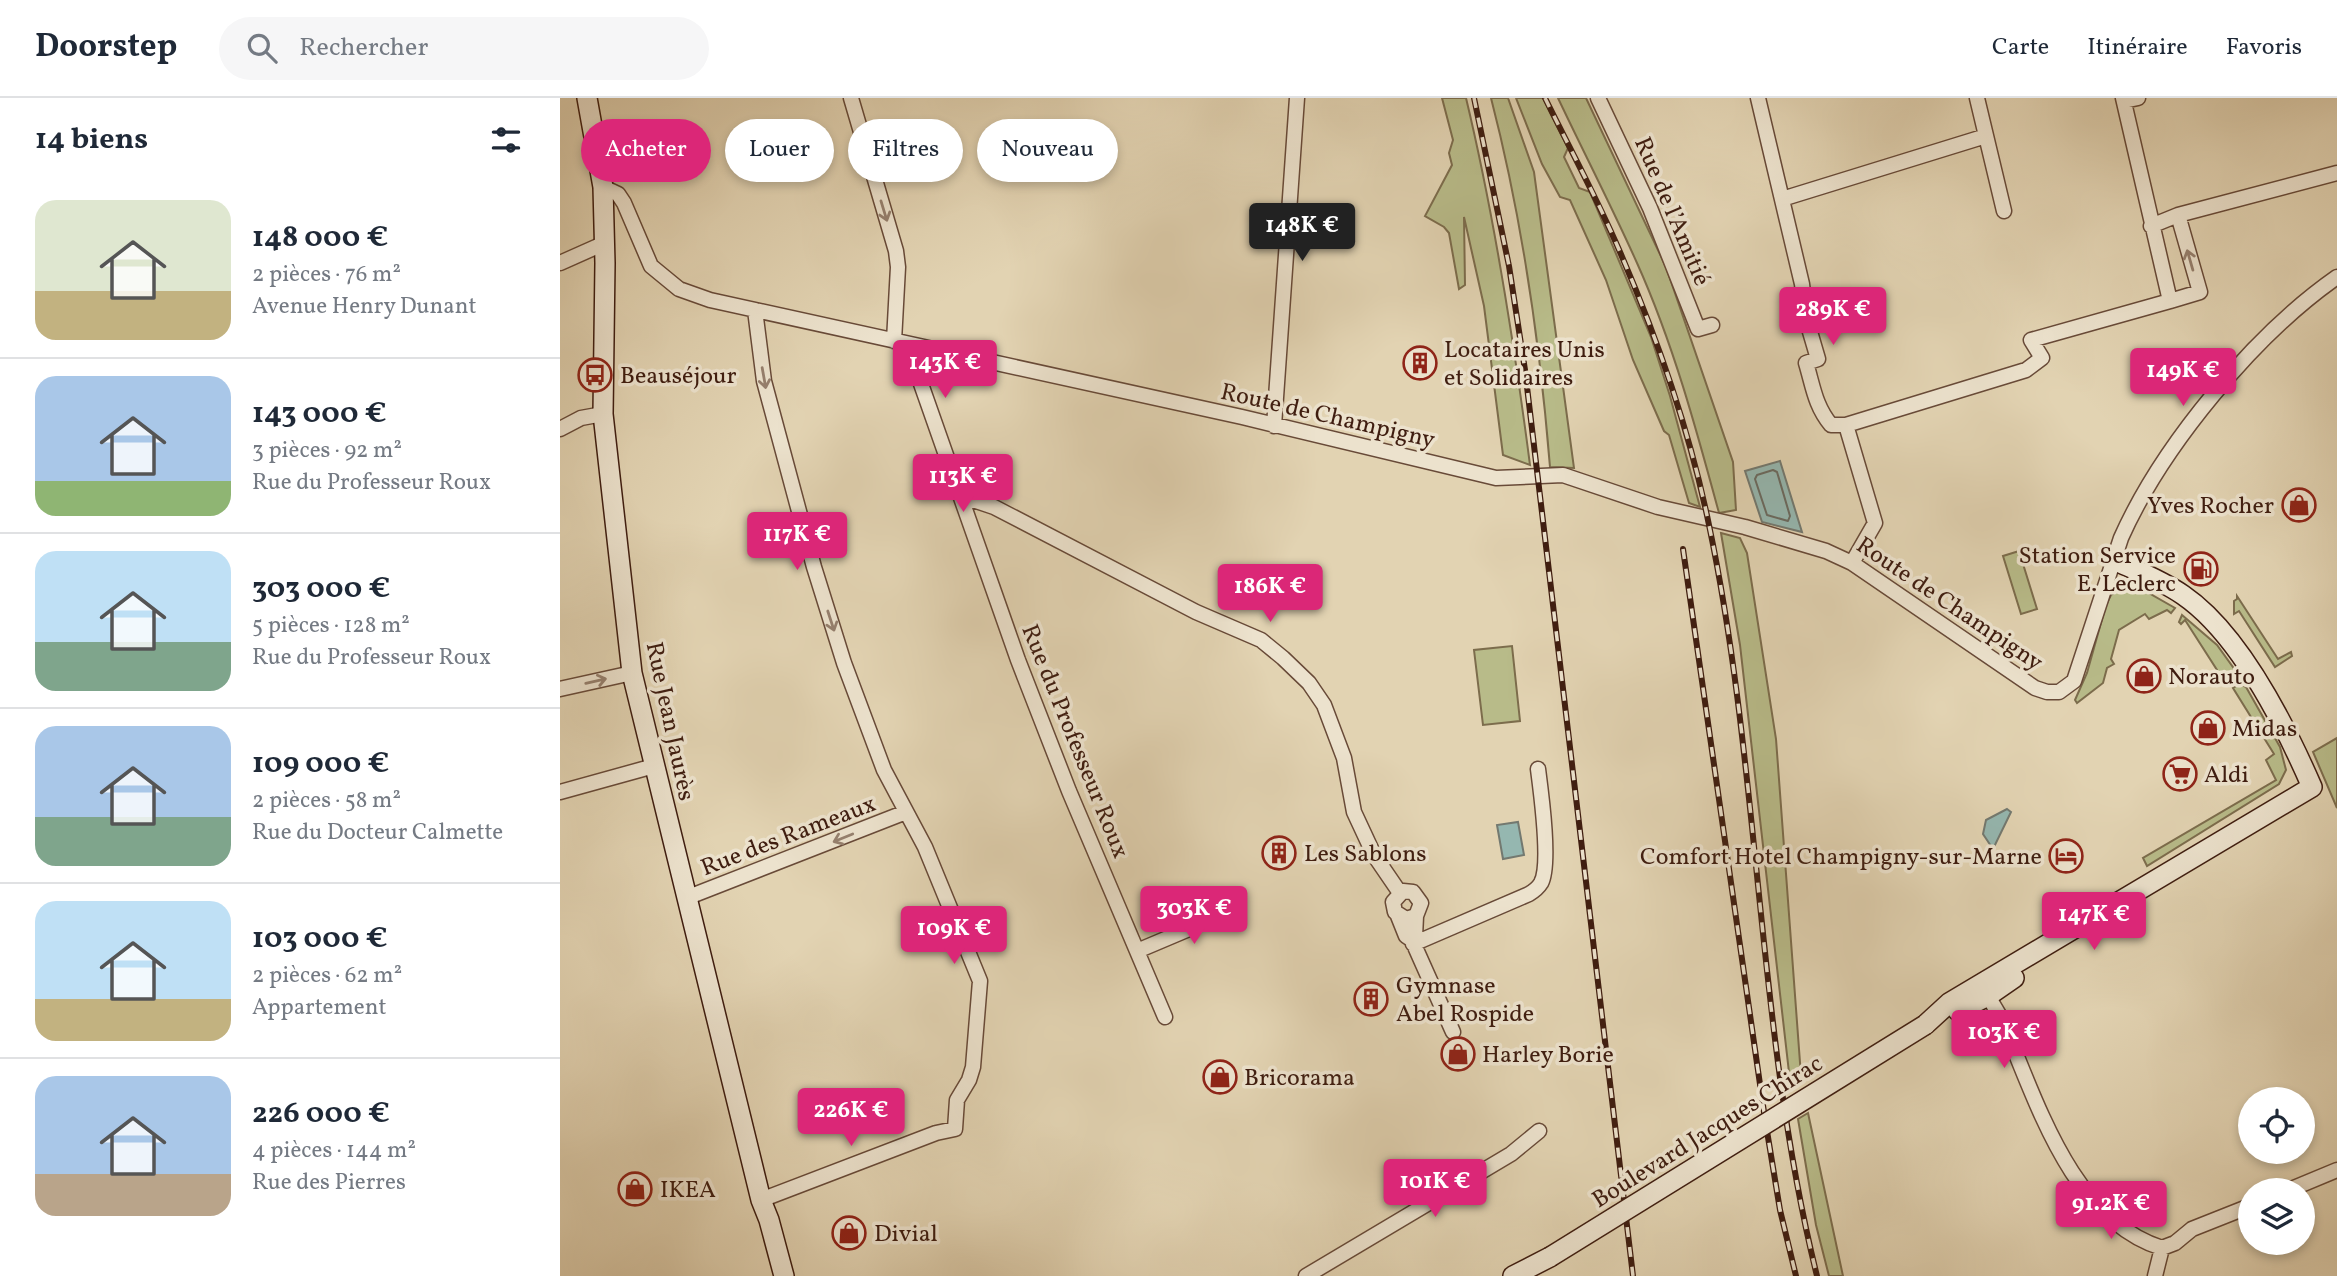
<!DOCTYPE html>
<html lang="fr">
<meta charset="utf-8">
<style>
:root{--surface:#fff;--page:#f6f6f7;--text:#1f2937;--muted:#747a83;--line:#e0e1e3;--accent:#db2777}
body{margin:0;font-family:Vollkorn,serif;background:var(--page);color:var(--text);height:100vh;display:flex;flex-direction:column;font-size:26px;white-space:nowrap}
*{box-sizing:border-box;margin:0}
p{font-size:23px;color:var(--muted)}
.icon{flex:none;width:38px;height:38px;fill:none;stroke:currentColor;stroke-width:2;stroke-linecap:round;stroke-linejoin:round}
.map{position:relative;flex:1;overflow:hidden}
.details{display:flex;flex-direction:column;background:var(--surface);width:560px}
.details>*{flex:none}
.guide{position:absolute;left:21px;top:21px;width:665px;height:63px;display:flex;gap:14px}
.fabs{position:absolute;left:1678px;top:989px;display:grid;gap:14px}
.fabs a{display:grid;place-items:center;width:77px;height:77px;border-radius:50%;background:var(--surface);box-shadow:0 4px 10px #0003;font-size:35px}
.price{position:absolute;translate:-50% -60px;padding:0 16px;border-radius:7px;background:var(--accent);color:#fff;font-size:23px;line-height:46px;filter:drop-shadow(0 2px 4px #0008)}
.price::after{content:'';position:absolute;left:50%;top:42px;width:21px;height:16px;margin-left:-10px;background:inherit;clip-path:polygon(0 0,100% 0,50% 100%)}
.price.active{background:#222;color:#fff}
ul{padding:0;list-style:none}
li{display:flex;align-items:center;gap:21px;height:175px;padding:0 35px}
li+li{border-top:2px solid var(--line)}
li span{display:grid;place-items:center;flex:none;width:196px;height:140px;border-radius:21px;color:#555}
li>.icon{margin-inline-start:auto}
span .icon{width:84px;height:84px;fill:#fffc;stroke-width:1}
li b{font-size:30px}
h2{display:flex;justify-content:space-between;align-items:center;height:84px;padding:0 35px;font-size:30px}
.tag{padding:0 24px;border-radius:32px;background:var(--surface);box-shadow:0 4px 10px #0003;font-size:24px;line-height:63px}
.tag.active{background:var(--accent);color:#fff}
header{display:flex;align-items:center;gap:42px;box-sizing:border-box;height:98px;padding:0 35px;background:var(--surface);border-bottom:2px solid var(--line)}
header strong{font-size:33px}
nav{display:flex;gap:38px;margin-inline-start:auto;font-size:24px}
.search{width:490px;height:63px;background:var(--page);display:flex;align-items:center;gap:18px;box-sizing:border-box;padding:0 24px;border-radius:38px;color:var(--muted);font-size:26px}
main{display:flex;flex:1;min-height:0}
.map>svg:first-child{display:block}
.green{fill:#b8bb89;stroke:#7c6c4c;stroke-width:2}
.water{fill:#95b7b0;stroke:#737970;stroke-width:2}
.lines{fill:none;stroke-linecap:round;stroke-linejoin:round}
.shore{stroke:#6a6a60;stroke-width:2}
.street-casing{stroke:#684a38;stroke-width:17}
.secondary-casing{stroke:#3f1d10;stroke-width:22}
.street{stroke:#ece2cd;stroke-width:14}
.secondary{stroke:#ece2cd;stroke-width:19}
.rail-casing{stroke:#3f1d10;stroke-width:6}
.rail{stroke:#ece2cd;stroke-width:3.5;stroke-dasharray:10;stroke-linecap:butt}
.secondary-bridge-casing{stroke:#3f1d10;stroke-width:22;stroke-linecap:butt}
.secondary-bridge{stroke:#ece2cd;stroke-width:19}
.oneway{stroke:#96806e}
.labels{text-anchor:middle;stroke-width:7;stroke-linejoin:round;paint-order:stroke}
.street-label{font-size:24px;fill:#3f1d10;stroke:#ece2cd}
.poi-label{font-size:24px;fill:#3f1d10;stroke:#ece2cd;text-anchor:start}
</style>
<header>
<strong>Doorstep</strong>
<div class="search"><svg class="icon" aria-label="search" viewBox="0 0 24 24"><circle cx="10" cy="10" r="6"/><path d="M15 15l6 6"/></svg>Rechercher</div>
<nav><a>Carte</a><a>Itinéraire</a><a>Favoris</a></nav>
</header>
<main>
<section class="details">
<h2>14 biens<svg class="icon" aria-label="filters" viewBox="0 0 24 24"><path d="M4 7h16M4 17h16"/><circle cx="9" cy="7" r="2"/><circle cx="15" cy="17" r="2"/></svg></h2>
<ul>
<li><span style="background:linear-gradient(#dfe7d0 65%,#c2b280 0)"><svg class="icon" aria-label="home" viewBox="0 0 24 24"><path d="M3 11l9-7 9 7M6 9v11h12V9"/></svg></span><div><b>148 000 €</b><p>2 pièces · 76 m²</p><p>Avenue Henry Dunant</p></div></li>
<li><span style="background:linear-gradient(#a9c7e8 75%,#8fb573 0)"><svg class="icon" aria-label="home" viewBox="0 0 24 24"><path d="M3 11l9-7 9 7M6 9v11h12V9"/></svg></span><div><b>143 000 €</b><p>3 pièces · 92 m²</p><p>Rue du Professeur Roux</p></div></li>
<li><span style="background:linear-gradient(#bfe0f5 65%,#7fa58c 0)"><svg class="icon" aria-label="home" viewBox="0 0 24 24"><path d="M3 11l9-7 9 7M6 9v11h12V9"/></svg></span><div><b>303 000 €</b><p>5 pièces · 128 m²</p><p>Rue du Professeur Roux</p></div></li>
<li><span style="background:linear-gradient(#a9c7e8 65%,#7fa58c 0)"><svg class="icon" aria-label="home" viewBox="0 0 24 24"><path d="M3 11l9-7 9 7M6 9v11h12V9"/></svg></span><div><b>109 000 €</b><p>2 pièces · 58 m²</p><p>Rue du Docteur Calmette</p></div></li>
<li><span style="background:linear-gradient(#bfe0f5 70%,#c2b280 0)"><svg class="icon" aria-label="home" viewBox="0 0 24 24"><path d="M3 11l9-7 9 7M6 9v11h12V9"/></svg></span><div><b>103 000 €</b><p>2 pièces · 62 m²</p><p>Appartement</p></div></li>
<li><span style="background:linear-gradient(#a9c7e8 70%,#b9a48a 0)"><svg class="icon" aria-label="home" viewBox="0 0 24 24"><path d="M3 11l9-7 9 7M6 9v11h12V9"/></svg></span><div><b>226 000 €</b><p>4 pièces · 144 m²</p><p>Rue des Pierres</p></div></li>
</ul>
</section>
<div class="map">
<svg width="1777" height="1178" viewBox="0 0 1777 1178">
<rect width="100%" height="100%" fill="#e2d3b2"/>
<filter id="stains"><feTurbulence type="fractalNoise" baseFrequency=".00286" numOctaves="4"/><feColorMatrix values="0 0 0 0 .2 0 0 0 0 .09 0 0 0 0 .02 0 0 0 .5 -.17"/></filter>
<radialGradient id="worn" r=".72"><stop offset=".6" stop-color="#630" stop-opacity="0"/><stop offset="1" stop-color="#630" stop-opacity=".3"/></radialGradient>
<!-- green -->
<path class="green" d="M882 0H906C935 121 954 244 970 367L943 357 924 208 904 119 905 187 899 191 889 135 884 129 865 118 892 67 889 55 893 42Z
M931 0H948L974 74 1014 370 990 369C980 246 962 120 931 0Z
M956 0H983L1008 50 1004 59 1019 90 1030 94 1091 239 1110 298 1140 409 1129 405 1109 337 1104 333 1073 262 1046 182 1010 102 1000 99 982 66Z
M998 0H1026L1106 169 1173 364 1176 412 1159 415C1136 330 1113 245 1077 165 1052 109 1024 55 998 0Z
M1161 435 1180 440 1187 455 1216 641 1241 978 1230 983 1180 547Z
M1459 453 1477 511 1461 516 1443 458Z
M1568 487 1578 489 1615 510 1611 515 1607 512 1589 521 1585 516 1559 532 1551 561 1554 566 1547 570 1543 585 1517 605 1515 602 1527 575 1546 507 1551 497Z
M1677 498 1718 561 1731 554 1732 558 1715 569 1679 513 1674 516V503L1677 501Z
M1622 517 1657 547 1675 572 1674 575 1651 587 1649 585 1658 579 1656 575 1657 572 1625 522 1621 526 1619 524Z
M952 548 960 623 923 627 914 552Z
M1680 586 1686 589 1720 649 1726 672 1719 686 1587 768 1583 760 1716 682 1706 662 1714 656 1673 590Z
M1777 640V710L1753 654Z
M1248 1015 1283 1178H1269L1256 1127 1238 1021Z"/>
<!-- water -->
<path class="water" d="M1220 363 1242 434 1202 424 1185 373Z
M1447 711 1451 714 1433 751 1423 736 1426 722Z
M958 724 964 757 943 761 937 727Z"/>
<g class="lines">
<!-- shore -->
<path class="shore" d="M1213 372 1217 374 1230 418 1228 423 1207 417 1195 381 1197 377Z"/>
<defs>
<path id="street" d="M291 0 336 153 338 169 334 243
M1038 0 1090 110 1138 231 1152 227
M1198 0 1242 186 1246 220 1258 261 1246 265C1253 288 1255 308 1271 327H1286L1315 425 1292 465
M1417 0 1444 113
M1563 0 1610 203 1640 194 1618 117
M1564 3 1578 0
M43 89 58 96 64 105 91 168 119 191 150 202 682 319 936 380 1003 377 1098 409 1185 429 1266 453 1292 465 1475 590 1487 594H1499L1514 583 1561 440C1602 348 1694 237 1777 179
M1222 101 1426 38
M1591 128 1618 117 1777 75
M0 165 45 145
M195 212 204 283 254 469 284 565 324 672 365 749 420 883 413 969 409 982 397 1002 395 1031 376 1035 201 1102
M347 246 458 562 509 693 605 919
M1286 327 1466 272 1482 260 1471 242 1610 203
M714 328 737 0
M0 331 21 320 43 316
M399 391 413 402 434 409 636 514 701 542 723 560 749 585 764 607 784 660 794 714 814 757 840 795
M0 591 72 575
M0 694 94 668
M126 800 346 714
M838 818 846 838 852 842 893 934
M852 842 855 839 856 818 861 805 853 794 843 793 833 804 835 814 846 821 856 818
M853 846 969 796C974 793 978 790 981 785 991 767 981 694 978 671
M577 853 629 831 625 804
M1428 898 1441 920C1476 1000 1510 1121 1602 1150
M1729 1092 1777 1072
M1602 1150 1615 1145 1632 1131 1690 1108
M746 1178 951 1056 979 1033
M1595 1178 1602 1150"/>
<path id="secondary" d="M27 0 43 89 45 165 43 316 72 575 201 1102 209 1122 224 1178
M1398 913 1428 898 1454 880
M1365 927 1389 905 1752 689C1725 627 1680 536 1623 497 1603 483 1578 473 1556 463
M953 1178 990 1159"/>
</defs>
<!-- street casing -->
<use href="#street" class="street-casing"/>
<!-- secondary casing -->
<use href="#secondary" class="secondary-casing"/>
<!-- street -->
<use href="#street" class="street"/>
<!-- secondary -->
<use href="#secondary" class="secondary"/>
<defs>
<path id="rail" d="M914 0 949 168 965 272 1073 1178
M985 0C1010 51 1038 102 1060 154 1098 242 1130 334 1149 427 1201 675 1196 932 1257 1178
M1123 451 1205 1021 1220 1112 1236 1178"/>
</defs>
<!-- rail casing -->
<use href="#rail" class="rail-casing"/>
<!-- rail -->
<use href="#rail" class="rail"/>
<defs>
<path id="secondary-bridge" d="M990 1159 1365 927"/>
</defs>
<!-- secondary-bridge casing -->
<use href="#secondary-bridge" class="secondary-bridge-casing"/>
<!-- secondary-bridge -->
<use href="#secondary-bridge" class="secondary-bridge"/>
</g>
<!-- one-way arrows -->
<defs><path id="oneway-shaft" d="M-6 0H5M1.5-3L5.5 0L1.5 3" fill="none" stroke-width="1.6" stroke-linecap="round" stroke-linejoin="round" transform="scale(1.75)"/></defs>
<g class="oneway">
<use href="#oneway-shaft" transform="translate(324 113) rotate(73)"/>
<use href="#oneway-shaft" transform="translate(1630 162) rotate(-106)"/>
<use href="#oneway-shaft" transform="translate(204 280) rotate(80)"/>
<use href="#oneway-shaft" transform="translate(271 523) rotate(72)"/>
<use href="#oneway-shaft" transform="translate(36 583) rotate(-13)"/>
<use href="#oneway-shaft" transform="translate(283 740) rotate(158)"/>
</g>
<!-- icons -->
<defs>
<symbol id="building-ring" viewBox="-11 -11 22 22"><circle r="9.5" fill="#ece2cd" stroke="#8f2418" stroke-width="1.5"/><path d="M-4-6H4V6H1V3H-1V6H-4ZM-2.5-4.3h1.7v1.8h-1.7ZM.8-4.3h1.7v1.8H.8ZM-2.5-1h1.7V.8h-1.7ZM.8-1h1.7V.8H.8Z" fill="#8f2418"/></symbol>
<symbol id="bus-ring" viewBox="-11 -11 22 22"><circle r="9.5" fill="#ece2cd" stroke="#8f2418" stroke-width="1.5"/><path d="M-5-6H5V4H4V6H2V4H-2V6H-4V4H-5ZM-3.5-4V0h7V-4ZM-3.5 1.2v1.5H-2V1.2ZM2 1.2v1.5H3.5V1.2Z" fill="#8f2418"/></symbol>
<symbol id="shop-ring" viewBox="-11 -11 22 22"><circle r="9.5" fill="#ece2cd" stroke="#8f2418" stroke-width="1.5"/><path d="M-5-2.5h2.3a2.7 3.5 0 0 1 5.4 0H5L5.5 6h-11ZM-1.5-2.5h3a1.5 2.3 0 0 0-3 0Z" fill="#8f2418"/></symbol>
<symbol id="fuel-ring" viewBox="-11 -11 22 22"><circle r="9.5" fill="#ece2cd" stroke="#8f2418" stroke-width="1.5"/><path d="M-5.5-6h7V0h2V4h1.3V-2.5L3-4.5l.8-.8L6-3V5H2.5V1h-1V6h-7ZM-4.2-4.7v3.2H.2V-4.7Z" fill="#8f2418"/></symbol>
<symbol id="supermarket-ring" viewBox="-11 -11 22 22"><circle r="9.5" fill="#ece2cd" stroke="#8f2418" stroke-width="1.5"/><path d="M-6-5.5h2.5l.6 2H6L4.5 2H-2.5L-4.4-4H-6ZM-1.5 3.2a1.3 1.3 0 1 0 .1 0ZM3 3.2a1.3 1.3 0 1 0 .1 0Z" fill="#8f2418"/></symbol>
<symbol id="hotel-ring" viewBox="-11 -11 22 22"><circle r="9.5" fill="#ece2cd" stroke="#8f2418" stroke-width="1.5"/><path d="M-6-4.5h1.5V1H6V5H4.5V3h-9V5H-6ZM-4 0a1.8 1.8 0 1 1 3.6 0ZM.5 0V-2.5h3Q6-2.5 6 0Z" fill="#8f2418"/></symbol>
</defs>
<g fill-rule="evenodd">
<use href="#building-ring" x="841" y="246" width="38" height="38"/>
<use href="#bus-ring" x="16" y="258" width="38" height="38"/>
<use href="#shop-ring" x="1720" y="388" width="38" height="38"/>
<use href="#fuel-ring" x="1622" y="452" width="38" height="38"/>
<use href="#shop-ring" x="1565" y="559" width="38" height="38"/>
<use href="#shop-ring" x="1629" y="611" width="38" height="38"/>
<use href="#supermarket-ring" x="1601" y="657" width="38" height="38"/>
<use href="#building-ring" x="700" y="736" width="38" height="38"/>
<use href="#hotel-ring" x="1487" y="739" width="38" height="38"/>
<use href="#building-ring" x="792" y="882" width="38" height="38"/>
<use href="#shop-ring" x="879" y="937" width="38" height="38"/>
<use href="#shop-ring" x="641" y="960" width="38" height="38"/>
<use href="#shop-ring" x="56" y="1072" width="38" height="38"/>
<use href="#shop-ring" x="270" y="1116" width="38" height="38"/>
</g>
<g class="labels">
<!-- street labels -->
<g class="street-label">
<text transform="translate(1113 113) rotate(67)" y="8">Rue de l’Amitié</text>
<text transform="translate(768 317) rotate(13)" y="8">Route de Champigny</text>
<text transform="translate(1390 505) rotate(34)" y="8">Route de Champigny</text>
<text transform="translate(111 623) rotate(78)" y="8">Rue Jean Jaurès</text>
<text transform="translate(516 643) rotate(68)" y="8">Rue du Professeur Roux</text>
<text transform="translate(228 737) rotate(-21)" y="8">Rue des Rameaux</text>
<text transform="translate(1147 1033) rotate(-32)" y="8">Boulevard Jacques Chirac</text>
</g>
<!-- poi labels -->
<g class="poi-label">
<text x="884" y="259">Locataires Unis<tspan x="884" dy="28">et Solidaires</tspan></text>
<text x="60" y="285">Beauséjour</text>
<text x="1714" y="415" text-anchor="end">Yves Rocher</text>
<text x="1616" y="465" text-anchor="end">Station Service<tspan x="1616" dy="28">E. Leclerc</tspan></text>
<text x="1608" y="586">Norauto</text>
<text x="1672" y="638">Midas</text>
<text x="1644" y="684">Aldi</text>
<text x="744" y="763">Les Sablons</text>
<text x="1482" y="766" text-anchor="end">Comfort Hotel Champigny-sur-Marne</text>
<text x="836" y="895">Gymnase<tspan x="836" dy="28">Abel Rospide</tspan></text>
<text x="922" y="964">Harley Borie</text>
<text x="684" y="987">Bricorama</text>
<text x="100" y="1099">IKEA</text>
<text x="314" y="1143">Divial</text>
</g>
</g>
<rect width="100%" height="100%" filter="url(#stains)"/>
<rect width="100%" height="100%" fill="url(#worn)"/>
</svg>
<div class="fabs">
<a><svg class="icon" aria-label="locate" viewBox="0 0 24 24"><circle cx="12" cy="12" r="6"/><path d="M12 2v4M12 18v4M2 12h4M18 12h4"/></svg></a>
<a><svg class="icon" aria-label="layers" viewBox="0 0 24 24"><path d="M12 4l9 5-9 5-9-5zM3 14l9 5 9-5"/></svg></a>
</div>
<b class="price active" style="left:742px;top:165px">148K €</b>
<b class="price" style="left:1273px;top:249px">289K €</b>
<b class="price" style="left:385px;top:302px">143K €</b>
<b class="price" style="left:1623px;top:310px">149K €</b>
<b class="price" style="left:403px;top:416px">113K €</b>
<b class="price" style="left:237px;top:474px">117K €</b>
<b class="price" style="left:710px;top:526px">186K €</b>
<b class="price" style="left:634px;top:848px">303K €</b>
<b class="price" style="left:1534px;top:854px">147K €</b>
<b class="price" style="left:394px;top:868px">109K €</b>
<b class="price" style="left:1444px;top:972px">103K €</b>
<b class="price" style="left:291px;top:1050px">226K €</b>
<b class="price" style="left:875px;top:1121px">101K €</b>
<b class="price" style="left:1551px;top:1143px">91.2K €</b>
<div class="guide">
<a class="tag active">Acheter</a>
<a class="tag">Louer</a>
<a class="tag">Filtres</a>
<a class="tag">Nouveau</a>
</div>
</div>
</main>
